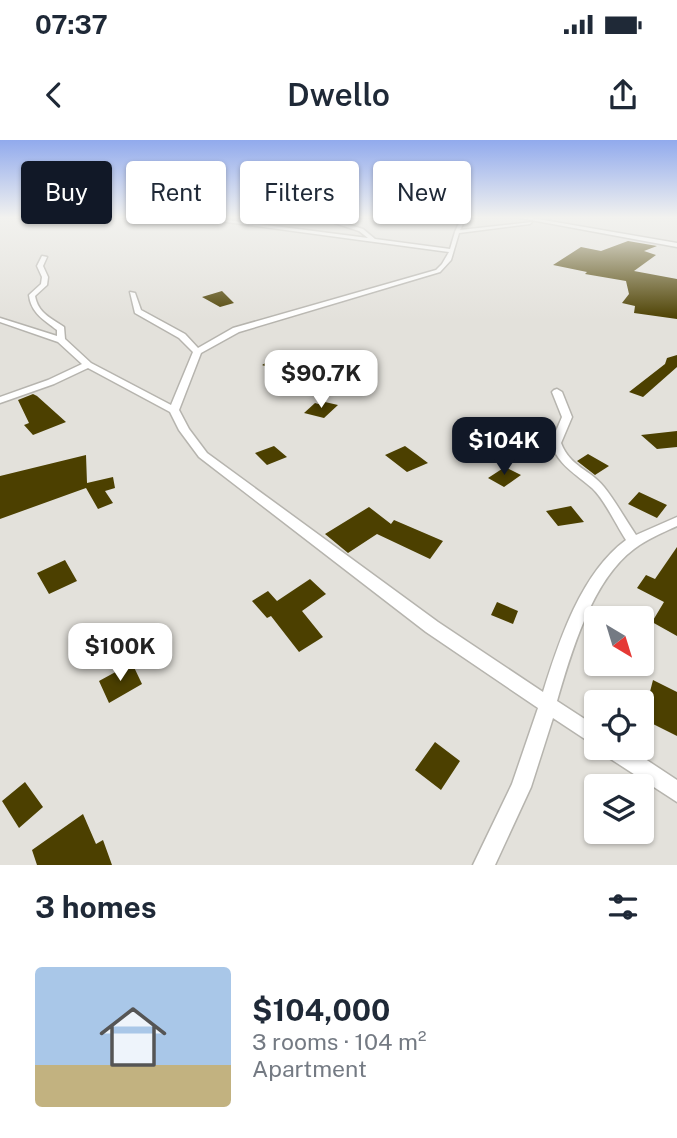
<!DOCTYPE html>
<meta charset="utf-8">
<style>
:root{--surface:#fff;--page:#f2f2f3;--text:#1f2937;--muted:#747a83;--accent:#111827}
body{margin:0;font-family:"Public Sans",sans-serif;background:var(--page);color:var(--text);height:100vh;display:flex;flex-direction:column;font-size:26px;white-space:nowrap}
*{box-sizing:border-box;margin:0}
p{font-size:23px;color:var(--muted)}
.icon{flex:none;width:38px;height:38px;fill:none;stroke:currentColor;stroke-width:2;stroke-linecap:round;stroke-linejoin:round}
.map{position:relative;height:725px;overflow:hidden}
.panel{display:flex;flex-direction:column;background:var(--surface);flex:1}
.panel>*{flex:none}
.top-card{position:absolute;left:21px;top:21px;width:635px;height:63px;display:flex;gap:14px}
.needle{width:46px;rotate:142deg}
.controls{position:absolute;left:584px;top:466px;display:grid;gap:14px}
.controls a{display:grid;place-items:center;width:70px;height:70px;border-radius:7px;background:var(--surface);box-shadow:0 2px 5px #0004;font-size:35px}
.price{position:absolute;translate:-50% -60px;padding:0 16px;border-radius:14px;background:#fff;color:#222;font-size:23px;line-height:46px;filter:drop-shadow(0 2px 4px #0008)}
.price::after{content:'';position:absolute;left:50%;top:42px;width:21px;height:16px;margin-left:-10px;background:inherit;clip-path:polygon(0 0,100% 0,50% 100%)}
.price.current{background:var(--accent);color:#fff}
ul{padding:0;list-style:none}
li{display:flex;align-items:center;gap:21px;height:175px;padding:0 35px}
li span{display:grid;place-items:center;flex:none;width:196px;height:140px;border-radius:7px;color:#555}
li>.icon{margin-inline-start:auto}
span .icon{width:84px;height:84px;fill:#fffc;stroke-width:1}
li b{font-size:30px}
h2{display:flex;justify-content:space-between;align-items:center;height:84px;padding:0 35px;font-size:30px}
.chip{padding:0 24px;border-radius:7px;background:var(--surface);box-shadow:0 2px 5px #0004;font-size:24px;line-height:63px}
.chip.current{background:var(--accent);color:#fff}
.status{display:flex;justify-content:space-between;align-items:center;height:49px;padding:0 35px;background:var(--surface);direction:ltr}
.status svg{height:19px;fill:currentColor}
header{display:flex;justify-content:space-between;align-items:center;height:91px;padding:0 35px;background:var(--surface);font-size:32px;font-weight:600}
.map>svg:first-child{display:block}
.building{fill:#4c4000}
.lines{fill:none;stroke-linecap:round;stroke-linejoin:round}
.street-casing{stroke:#b6b4ae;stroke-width:3}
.street{fill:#fff;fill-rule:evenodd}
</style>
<div class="status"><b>07:37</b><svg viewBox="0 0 49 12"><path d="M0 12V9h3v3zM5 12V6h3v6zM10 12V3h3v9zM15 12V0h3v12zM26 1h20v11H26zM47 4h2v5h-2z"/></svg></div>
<header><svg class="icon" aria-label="back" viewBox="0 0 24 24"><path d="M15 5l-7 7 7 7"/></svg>Dwello<svg class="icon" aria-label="share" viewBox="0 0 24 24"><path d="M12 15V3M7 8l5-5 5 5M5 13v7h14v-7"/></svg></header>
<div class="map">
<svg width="677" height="725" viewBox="0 0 677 725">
<rect width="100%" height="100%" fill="#e3e1db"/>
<!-- building -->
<path class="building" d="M628 101 657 106 644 111 656 115 634 131 677 139V179L634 173 635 166 622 163 629 154 626 141 585 134 587 132 553 125 581 107 601 111Z
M222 151 234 163 220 167 202 157Z
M280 215 292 222 276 230 262 225Z
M677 215V227L643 257 629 252 665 224 667 218Z
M33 254 37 256 66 282 33 295 24 285 29 283 18 260Z
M325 262 338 265 324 278 304 273 315 263 322 265Z
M677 291V307L657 309 641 295Z
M274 306 287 317 267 325 255 313Z
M405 306 416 314 428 323 407 332 385 315Z
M588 314 609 326 595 335 577 321Z
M86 315 87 343 113 337 115 348 105 351 113 363 98 369 86 348 0 379V336Z
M505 327 521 335 504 347 488 338Z
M639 352 667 365 657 378 628 364Z
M571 366 584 382 558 386 546 371Z
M369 367 391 384 394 380 443 401 430 419 377 394 348 413 325 394Z
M677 407V496L652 482 664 462 637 448 646 435 655 439Z
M65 420 77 441 49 454 37 433Z
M310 439 326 454 302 471 323 497 299 512 271 476 267 478 252 461 268 451 277 461Z
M497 462 518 471 513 484 491 475Z
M132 523 142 544 109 563 99 541Z
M653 540 677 552V596L643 579Z
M435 602 460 621 441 650 415 630Z
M25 642 43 667 19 688 2 661Z
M83 674 96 704 103 700 112 725H37L32 710Z"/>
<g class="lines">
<defs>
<path id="street" d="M197 78H212L368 98 359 91 319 78H327L363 89 375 99 450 109 455 92 461 78H466L460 90 532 82 530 84 459 93 451 120 440 132 239 192 201 213 179 270 189 289 207 313 438 482 543 552C559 501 581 433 626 400 616 385 605 360 592 348 576 334 558 325 551 303L562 277 552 252 554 250 557 249 562 252 572 277 561 303C570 327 591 330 604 347 616 362 625 379 636 395L677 377V386C662 393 647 399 634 409 592 440 571 513 557 561L597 587V607L553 578 531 647 495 725H473L512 644 538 568 426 492 199 317 179 290 170 272 88 228 54 244 0 263V257L48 240 82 224 58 202 0 182V178L57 196V190C44 180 31 173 29 155L41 144 42 137 37 126 42 116 47 117 43 126 48 137 47 145 35 156C38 173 51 178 64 187L65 199 91 223 171 265 193 212 179 198 135 173 130 152 135 153 141 170 185 194 198 208 233 188 436 130 442 124 449 112Z
M520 78H532L677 103V107Z
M601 607H627L677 640V662L603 614Z"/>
</defs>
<!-- street casing -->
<use href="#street" class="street-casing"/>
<!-- street -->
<use href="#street" class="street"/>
</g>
<!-- sky -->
<linearGradient id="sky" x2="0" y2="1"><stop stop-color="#91aaed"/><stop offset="0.43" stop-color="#f2f2ef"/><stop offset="1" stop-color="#f2f2ef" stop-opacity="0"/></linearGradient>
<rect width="677" height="180" fill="url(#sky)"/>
</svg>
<div class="controls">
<a><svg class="needle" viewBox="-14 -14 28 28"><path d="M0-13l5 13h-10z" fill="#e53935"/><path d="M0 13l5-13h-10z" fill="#747a83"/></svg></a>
<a><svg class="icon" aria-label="locate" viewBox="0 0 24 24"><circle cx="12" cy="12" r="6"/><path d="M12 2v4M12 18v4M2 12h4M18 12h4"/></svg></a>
<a><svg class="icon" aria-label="layers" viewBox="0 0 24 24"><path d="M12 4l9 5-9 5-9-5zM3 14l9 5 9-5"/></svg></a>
</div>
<b class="price" style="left:321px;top:270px">$90.7K</b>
<b class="price current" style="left:504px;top:337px">$104K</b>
<b class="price" style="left:120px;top:543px">$100K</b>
<div class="top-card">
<a class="chip current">Buy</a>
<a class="chip">Rent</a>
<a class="chip">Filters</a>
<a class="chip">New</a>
</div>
</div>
<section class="panel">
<h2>3 homes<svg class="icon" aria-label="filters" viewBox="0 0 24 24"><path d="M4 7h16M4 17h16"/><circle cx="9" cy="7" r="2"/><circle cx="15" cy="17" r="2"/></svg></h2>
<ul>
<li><span style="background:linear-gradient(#a9c7e8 70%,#c2b280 0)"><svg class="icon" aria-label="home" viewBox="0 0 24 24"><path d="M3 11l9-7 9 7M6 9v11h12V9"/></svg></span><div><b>$104,000</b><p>3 rooms · 104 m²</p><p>Apartment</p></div></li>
</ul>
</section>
